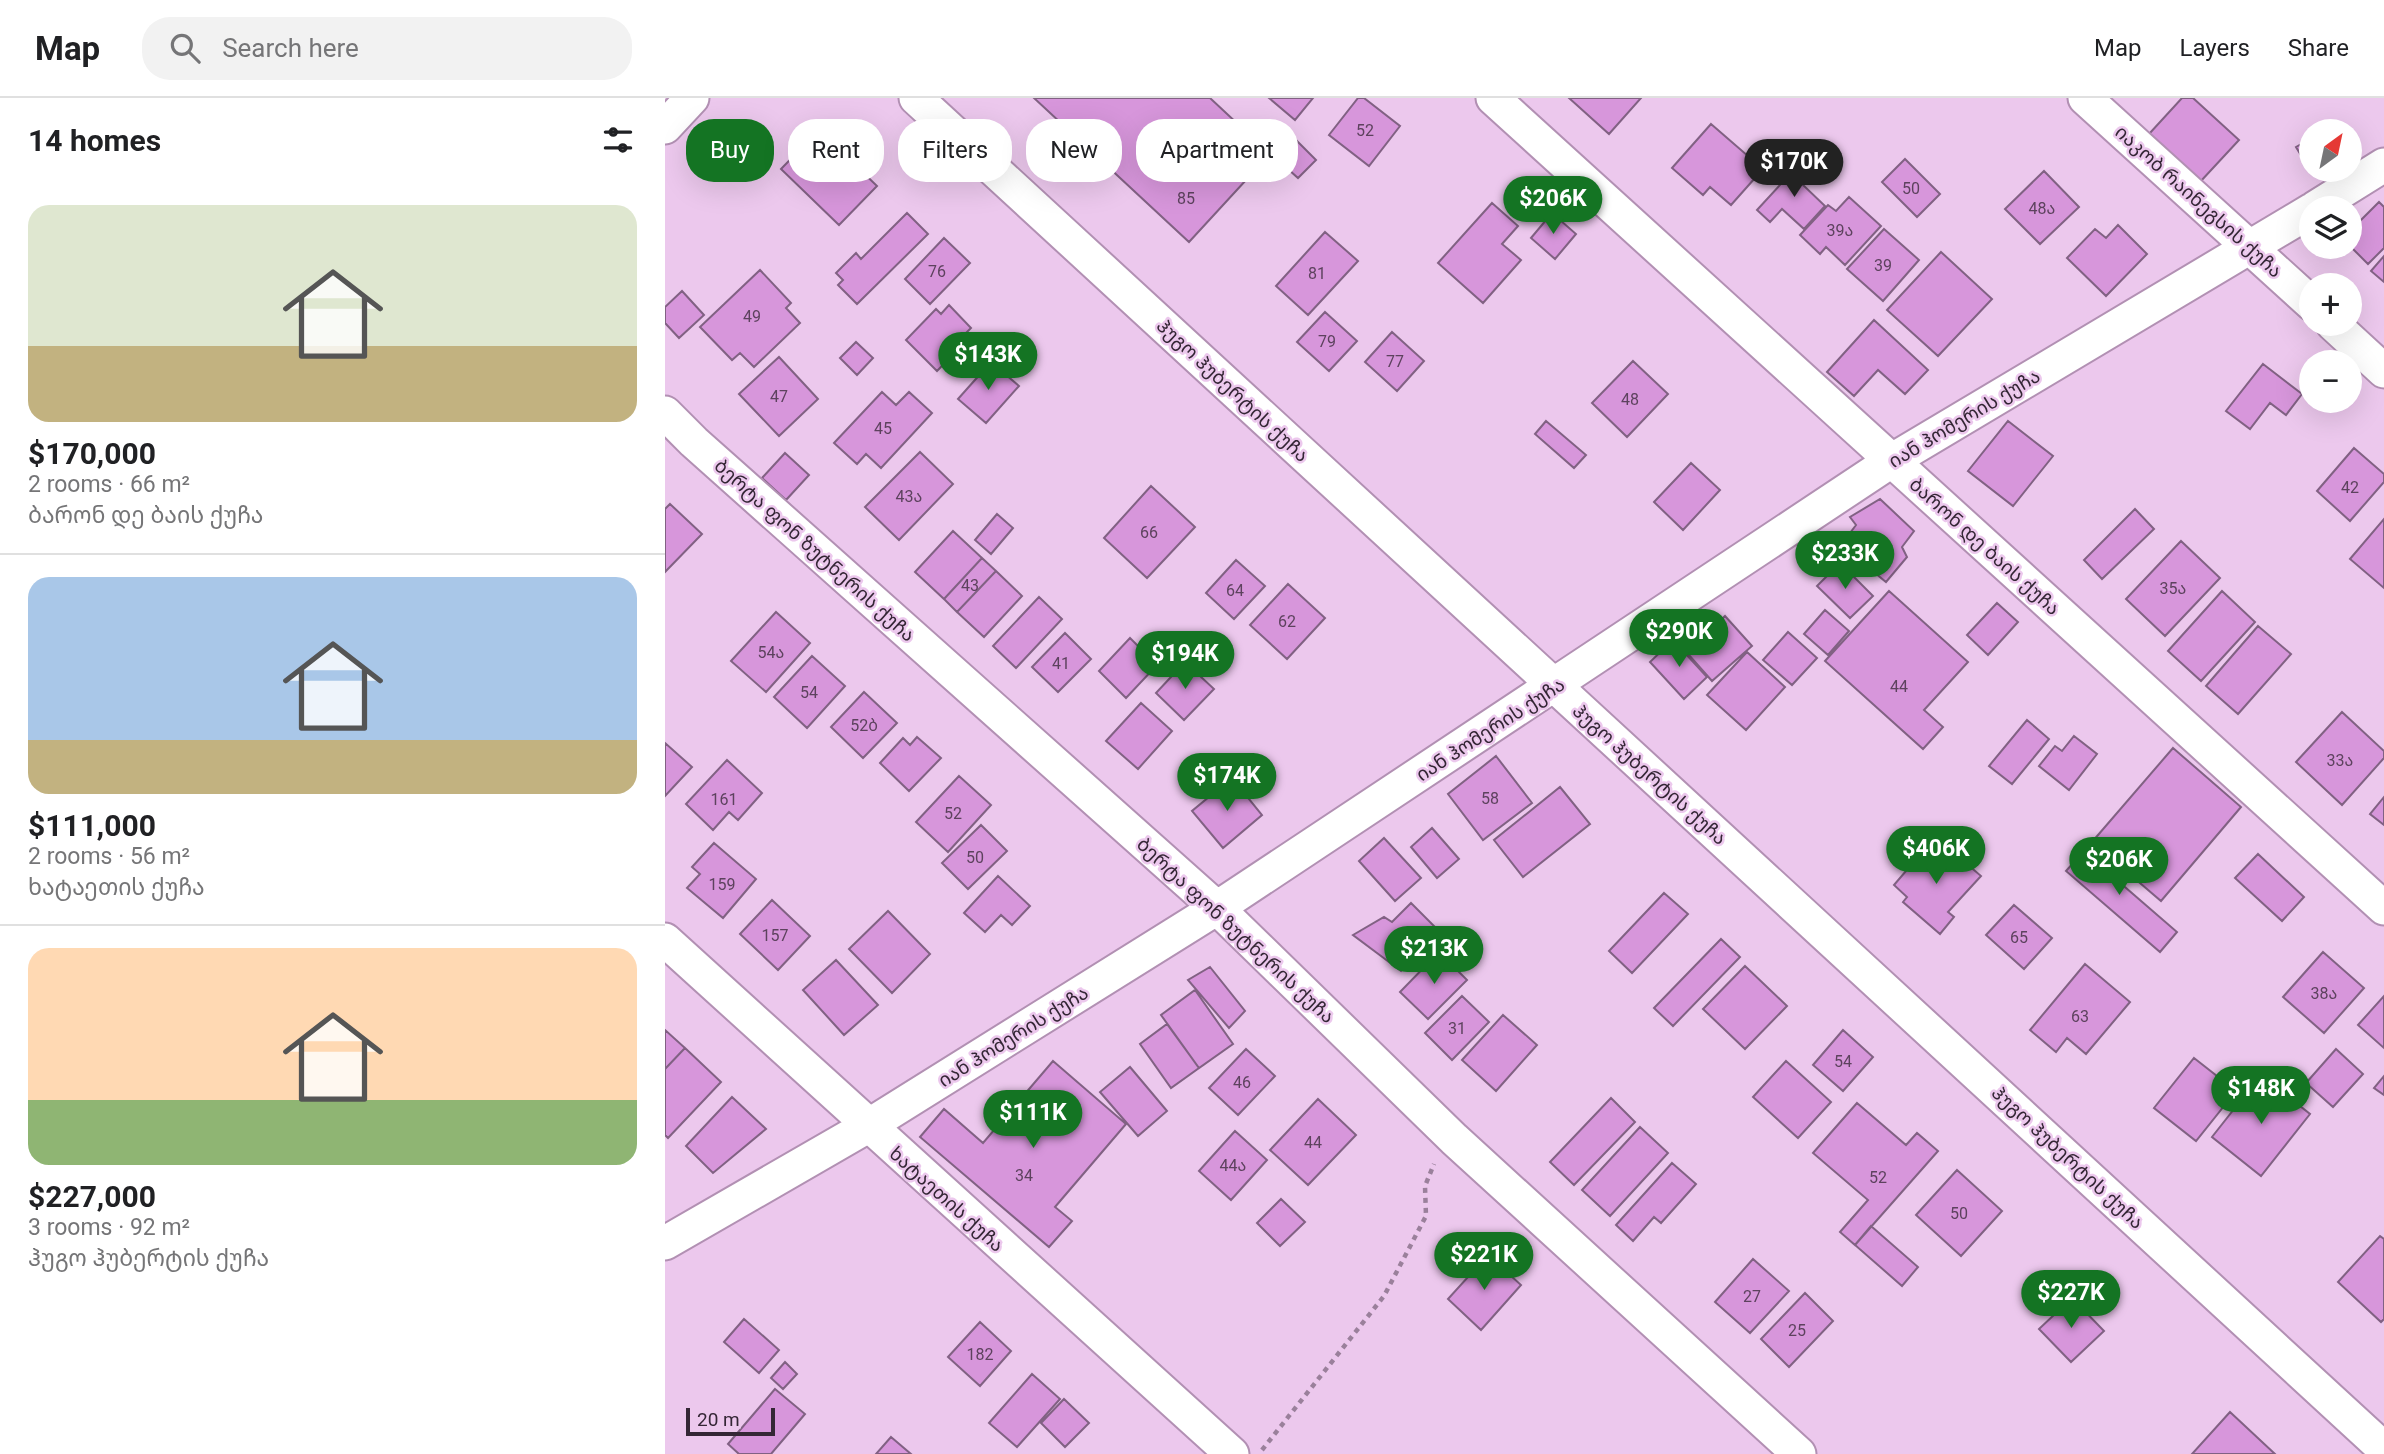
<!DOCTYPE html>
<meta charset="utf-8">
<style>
:root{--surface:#fff;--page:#f2f2f2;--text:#202124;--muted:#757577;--line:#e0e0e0;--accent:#147423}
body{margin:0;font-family:Roboto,"Noto Sans Georgian",sans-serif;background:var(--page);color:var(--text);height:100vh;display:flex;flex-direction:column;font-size:26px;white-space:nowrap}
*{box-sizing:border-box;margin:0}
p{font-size:23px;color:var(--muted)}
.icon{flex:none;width:38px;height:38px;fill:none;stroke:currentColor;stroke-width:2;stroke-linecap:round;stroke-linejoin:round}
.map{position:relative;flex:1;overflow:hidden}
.details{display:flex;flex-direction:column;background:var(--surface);width:665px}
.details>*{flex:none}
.banner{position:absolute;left:21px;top:21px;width:665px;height:63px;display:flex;gap:14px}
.needle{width:46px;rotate:33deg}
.fabs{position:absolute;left:1634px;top:21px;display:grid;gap:14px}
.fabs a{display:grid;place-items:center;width:63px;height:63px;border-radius:50%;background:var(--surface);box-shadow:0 7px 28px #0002;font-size:35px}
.scale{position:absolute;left:21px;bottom:18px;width:89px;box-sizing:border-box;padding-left:7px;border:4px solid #342635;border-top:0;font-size:19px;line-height:24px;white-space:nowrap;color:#342635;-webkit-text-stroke:5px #ecc8ed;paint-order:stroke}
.price{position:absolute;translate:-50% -60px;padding:0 16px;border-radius:24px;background:var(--accent);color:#fff;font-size:23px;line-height:46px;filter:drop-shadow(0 2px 4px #0008)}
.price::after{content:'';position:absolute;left:50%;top:42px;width:21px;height:16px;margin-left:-10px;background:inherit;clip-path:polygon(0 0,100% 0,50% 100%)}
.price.current{background:#222;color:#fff}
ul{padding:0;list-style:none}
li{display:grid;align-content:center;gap:14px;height:371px;padding:0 28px}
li+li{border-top:2px solid var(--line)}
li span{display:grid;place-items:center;height:217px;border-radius:21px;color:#555}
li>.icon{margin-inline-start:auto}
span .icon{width:126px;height:126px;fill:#fffc;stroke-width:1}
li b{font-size:30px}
h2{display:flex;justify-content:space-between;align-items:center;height:84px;padding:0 28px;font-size:30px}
.chip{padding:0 24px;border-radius:28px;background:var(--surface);box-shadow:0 7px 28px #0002;font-size:24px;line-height:63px}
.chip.current{background:var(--accent);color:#fff}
header{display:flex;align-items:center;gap:42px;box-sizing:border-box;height:98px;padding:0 35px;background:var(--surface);border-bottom:2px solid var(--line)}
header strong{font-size:33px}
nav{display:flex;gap:38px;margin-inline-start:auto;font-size:24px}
.search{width:490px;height:63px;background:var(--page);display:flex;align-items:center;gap:18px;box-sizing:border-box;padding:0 24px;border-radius:28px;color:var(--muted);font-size:26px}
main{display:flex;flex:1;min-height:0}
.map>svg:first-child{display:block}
.building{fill:#d796db;stroke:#816183;stroke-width:2}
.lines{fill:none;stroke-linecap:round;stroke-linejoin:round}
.minor-casing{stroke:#b290b3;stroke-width:37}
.path{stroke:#9a809b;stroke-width:4.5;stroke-dasharray:5 5;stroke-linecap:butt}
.minor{stroke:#fff;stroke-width:33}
.labels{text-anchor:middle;stroke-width:5;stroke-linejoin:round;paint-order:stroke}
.number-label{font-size:16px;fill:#5d425e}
.street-label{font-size:19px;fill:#342635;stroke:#ecc8ed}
</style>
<header>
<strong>Map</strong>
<div class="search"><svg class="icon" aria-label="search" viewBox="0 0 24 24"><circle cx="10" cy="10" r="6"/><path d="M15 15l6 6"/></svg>Search here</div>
<nav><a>Map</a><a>Layers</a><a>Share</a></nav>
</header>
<main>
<section class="details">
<h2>14 homes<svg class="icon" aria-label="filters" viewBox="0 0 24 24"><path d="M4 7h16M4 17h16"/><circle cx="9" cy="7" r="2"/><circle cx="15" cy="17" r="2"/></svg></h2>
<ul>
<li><span style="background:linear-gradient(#dfe7d0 65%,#c2b280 0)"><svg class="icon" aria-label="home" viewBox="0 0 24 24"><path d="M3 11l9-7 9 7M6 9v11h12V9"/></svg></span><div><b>$170,000</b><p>2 rooms · 66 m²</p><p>ბარონ დე ბაის ქუჩა</p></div></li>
<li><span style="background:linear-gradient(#a9c7e8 75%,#c2b280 0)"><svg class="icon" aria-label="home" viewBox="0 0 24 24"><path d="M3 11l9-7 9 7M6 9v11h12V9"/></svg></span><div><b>$111,000</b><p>2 rooms · 56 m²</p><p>ხატაეთის ქუჩა</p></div></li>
<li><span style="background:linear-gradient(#ffd9b3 70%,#8fb573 0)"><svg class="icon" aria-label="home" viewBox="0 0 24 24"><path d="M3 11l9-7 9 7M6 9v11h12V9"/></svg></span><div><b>$227,000</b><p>3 rooms · 92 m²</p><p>ჰუგო ჰუბერტის ქუჩა</p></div></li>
</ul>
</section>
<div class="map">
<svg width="1719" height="1356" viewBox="0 0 1719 1356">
<rect width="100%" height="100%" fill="#ecc8ed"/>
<!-- building -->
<path class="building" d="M369 0H545L605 56 524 144Z
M604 0H648L630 22Z
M693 0H699L735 28 704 68 664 37Z
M904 0H976L944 36Z
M1517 0H1528L1574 42 1535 84 1484 36Z
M1046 26 1098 71 1066 107 1045 89 1038 97 1007 70Z
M154 32 212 88 174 127 116 71Z
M1647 40V71L1645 72 1631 49Z
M632 43 651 62 633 80 613 62Z
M1240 61 1275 96 1252 119 1217 84Z
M1137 63 1150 74 1138 87 1160 108 1139 131 1117 111 1105 124 1092 112Z
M1379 73 1414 109 1375 146 1340 111Z
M1184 99 1216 128 1180 167 1161 149 1155 156 1135 137 1163 107 1171 113Z
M1714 104 1719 109V150L1703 166 1685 148V133Z
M827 105 853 128 837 146 856 162 818 205 773 165Z
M242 115 263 136 192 206 173 187 178 182 171 175 191 155 196 161Z
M887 115 911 136 890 161 866 140Z
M1453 127 1482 156 1441 198 1402 160 1430 131 1441 140Z
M1219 131 1254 162 1218 203 1182 171Z
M660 134 693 163 643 217 611 188Z
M279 140 305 165 265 206 240 181Z
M1276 154 1327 201 1273 258 1222 212Z
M1719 158V184L1706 173Z
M95 172 126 205 121 210 135 225 89 269 75 255 67 262 35 229Z
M17 193 39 217 14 240 0 225V209Z
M284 207 306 230 295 241 299 245 272 273 241 242 271 211 276 216Z
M660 214 692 243 664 273 632 244Z
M1209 222 1263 272 1240 296 1213 272 1189 298 1162 274Z
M727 234 759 263 732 293 700 264Z
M191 244 208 260 192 277 175 260Z
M114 259 153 301 114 338 74 296Z
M968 263 1003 296 962 339 927 305Z
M326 264 354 288 321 325 293 301Z
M1598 266 1637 296 1621 317 1605 305 1585 331 1561 313Z
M217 294 231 307 244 294 267 315 216 370 201 356 192 366 169 345Z
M881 323 921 357 909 370 870 336Z
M1343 323 1388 358 1348 408 1303 373Z
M1689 350 1719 376V384L1685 423 1652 393Z
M255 354 288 386 234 442 200 409Z
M120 355 144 377 121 402 97 380Z
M1026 365 1055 392 1018 432 989 404Z
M486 388 530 429 482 480 439 440Z
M1215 401 1249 433 1237 449 1242 459 1221 484 1176 447 1191 427 1185 419Z
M5 406 37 436 0 474V411Z
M1470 411 1489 431 1437 481 1419 462Z
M332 416 348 430 326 456 310 442Z
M1719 421V490L1685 461Z
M288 433 317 460 279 501 250 474Z
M1516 443 1555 480 1500 538 1461 501Z
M317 460 331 473 292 514 279 501Z
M571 462 600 488 569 521 541 495Z
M1175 465 1208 498 1185 520 1152 488Z
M331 473 357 498 319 539 292 514Z
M623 486 660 520 622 561 585 527Z
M1224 493 1303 564 1259 612 1278 629 1258 651 1160 563Z
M1557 493 1590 524 1536 583 1503 553Z
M374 499 397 521 351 570 328 548Z
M1332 505 1353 524 1323 557 1302 537Z
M1160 512 1184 533 1163 557 1139 536Z
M111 514 145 545 101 594 66 563Z
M1060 518 1087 548 1047 583 1015 547 1036 528 1042 535Z
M1593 528 1626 556 1573 616 1541 588Z
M1123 534 1152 560 1127 587 1098 562Z
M400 535 426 561 393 594 367 569Z
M465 540 492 567 461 600 434 573Z
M1008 542 1042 579 1019 601 985 564Z
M1082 554 1120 589 1081 632 1042 597Z
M147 558 180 588 142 630 109 599Z
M520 564 549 591 519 622 491 595Z
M199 594 232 625 198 660 166 629Z
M476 605 507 633 473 671 441 643Z
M1677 614 1719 653V660L1677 707 1631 664Z
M1362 622 1384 641 1347 686 1324 668Z
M1409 638 1432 656 1404 692 1374 668 1390 648 1397 653Z
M252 639 276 660 244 693 215 665 238 640 245 647Z
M0 645 27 669 0 698Z
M1508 650 1576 709 1496 803 1427 744Z
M831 658 867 705 818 742 783 696Z
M62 662 97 695 73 722 64 714 48 732 21 706Z
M294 678 326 707 283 754 251 724Z
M567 680 597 717 558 750 527 713Z
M895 689 925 726 858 779 829 742Z
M1719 699V727L1705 716Z
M316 727 342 753 303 791 277 765Z
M767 730 794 761 772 780 746 749Z
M719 740 756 780 730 803 694 763Z
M1427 744 1446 760 1438 770 1512 834 1495 854 1401 773Z
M49 745 91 781 58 820 22 790 35 776 27 769Z
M1265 745 1283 760 1288 754 1316 778 1283 814 1289 819 1275 836 1238 804 1242 799 1229 787Z
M1593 756 1639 799 1617 823 1570 780Z
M333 778 365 808 347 827 336 817 320 834 299 815Z
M999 795 1023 816 967 875 944 853Z
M107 802 145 838 113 872 75 836Z
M746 805 772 831 736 873 688 837 719 819 727 824Z
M1349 807 1387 840 1359 871 1321 837Z
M223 813 265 856 227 895 184 851Z
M1056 841 1075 859 1008 928 989 910Z
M774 854 802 882 763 921 735 894Z
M1658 854 1699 890 1659 935 1618 899Z
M171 862 213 907 179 937 138 892Z
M1420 866 1465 904 1421 956 1402 940 1391 954 1365 932Z
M1080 868 1122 908 1080 951 1038 911Z
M545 869 580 913 564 930 523 882Z
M530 892 568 946 534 970 496 917Z
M797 898 824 924 787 962 760 935Z
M1719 898V950L1693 927Z
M838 917 872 947 831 993 797 962Z
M502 926 534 970 506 990 475 946Z
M0 932 20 950 0 971Z
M1178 932 1208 959 1178 993 1148 967Z
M20 950 56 984 3 1040 0 1037V971Z
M581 951 610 978 573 1017 544 990Z
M1671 951 1698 976 1668 1009 1641 985Z
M1529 960 1571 993 1531 1043 1489 1010Z
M388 963 461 1026 390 1109 407 1123 384 1149 255 1039 279 1011 318 1045Z
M1121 963 1166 1004 1133 1040 1088 999Z
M465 969 502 1013 473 1038 435 994Z
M1596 977 1645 1016 1596 1078 1547 1039Z
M1719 978V997L1709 990Z
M67 999 101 1031 48 1075 21 1048Z
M946 1000 970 1024 909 1087 885 1064Z
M653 1001 691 1037 643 1087 605 1052Z
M1192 1005 1241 1047 1252 1035 1273 1053 1190 1147 1175 1134 1203 1102 1148 1055Z
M975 1029 1003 1055 945 1118 917 1092Z
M570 1033 602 1062 566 1102 534 1073Z
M1007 1065 1031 1086 996 1125 989 1119 968 1143 951 1127Z
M1292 1072 1337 1113 1296 1158 1251 1117Z
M616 1101 640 1124 615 1148 592 1125Z
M1206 1128 1253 1169 1237 1188 1190 1147Z
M1715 1138 1719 1141V1221L1716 1224 1673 1184Z
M823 1157 856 1187 816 1232 783 1201Z
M1088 1161 1124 1193 1085 1235 1050 1204Z
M1140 1195 1168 1223 1124 1269 1096 1241Z
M1407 1200 1439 1233 1406 1264 1374 1231Z
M79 1221 114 1252 94 1275 59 1244Z
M315 1224 346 1253 315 1288 283 1259Z
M120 1264 132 1276 118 1291 106 1280Z
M367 1276 395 1301 352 1349 324 1325Z
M110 1291 140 1316 106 1356H74L63 1346Z
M399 1301 424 1325 400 1349 376 1325Z
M1565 1314 1610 1356H1527Z
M226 1339 246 1356H211Z"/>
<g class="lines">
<defs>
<path id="minor" d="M251 0 1719 1351
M828 0 1719 810
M1420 0 1647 206
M0 29 27 0
M1650 110 1719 67
M1668 226 1719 273
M0 315 29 344 552 810 789 1041 1134 1356
M0 842 567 1356
M0 1145 203 1028 552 810 1226 363 1647 112"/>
</defs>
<!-- minor casing -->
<use href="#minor" class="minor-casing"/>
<!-- path -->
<path class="path" d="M597 1352 719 1198 761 1118 760 1088 769 1066"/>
<!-- minor -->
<use href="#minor" class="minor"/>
</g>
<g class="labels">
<!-- number labels -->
<g class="number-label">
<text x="700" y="38">52</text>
<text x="1246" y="96">50</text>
<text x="521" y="106">85</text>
<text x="1377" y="116">48ა</text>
<text x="1175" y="138">39ა</text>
<text x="1218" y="173">39</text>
<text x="272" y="179">76</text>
<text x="652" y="181">81</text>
<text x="87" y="224">49</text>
<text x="662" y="249">79</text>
<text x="730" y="269">77</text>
<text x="114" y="304">47</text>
<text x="965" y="307">48</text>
<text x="218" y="336">45</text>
<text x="1685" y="395">42</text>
<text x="244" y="404">43ა</text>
<text x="484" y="440">66</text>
<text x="305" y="493">43</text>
<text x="1508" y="496">35ა</text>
<text x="570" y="498">64</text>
<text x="622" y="529">62</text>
<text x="106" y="560">54ა</text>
<text x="396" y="571">41</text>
<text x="1234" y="594">44</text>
<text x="144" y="600">54</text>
<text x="199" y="633">52ბ</text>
<text x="1675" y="668">33ა</text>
<text x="825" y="706">58</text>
<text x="59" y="707">161</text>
<text x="288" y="721">52</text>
<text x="310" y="765">50</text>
<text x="57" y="792">159</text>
<text x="110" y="843">157</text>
<text x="1354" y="845">65</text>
<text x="1659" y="901">38ა</text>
<text x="1415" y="924">63</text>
<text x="792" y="936">31</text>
<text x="1178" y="969">54</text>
<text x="577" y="990">46</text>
<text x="648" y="1050">44</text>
<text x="568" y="1073">44ა</text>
<text x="359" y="1083">34</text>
<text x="1213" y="1085">52</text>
<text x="1294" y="1121">50</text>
<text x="1087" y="1204">27</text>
<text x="1132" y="1238">25</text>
<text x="315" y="1262">182</text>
</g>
<!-- street labels -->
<g class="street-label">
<text transform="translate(1534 103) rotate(42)" y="7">იაკობ რაინეგსის ქუჩა</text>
<text transform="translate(568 292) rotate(43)" y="7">ჰუგო ჰუბერტის ქუჩა</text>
<text transform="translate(1299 320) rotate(-31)" y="7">იან ჰომერის ქუჩა</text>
<text transform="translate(1320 448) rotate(42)" y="7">ბარონ დე ბაის ქუჩა</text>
<text transform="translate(150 452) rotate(42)" y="7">ბერტა ფონ ზუტნერის ქუჩა</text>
<text transform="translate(825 631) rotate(-33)" y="7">იან ჰომერის ქუჩა</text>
<text transform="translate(985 676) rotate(42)" y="7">ჰუგო ჰუბერტის ქუჩა</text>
<text transform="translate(571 832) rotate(43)" y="7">ბერტა ფონ ზუტნერის ქუჩა</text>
<text transform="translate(348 938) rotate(-32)" y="7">იან ჰომერის ქუჩა</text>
<text transform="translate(1403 1059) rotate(43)" y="7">ჰუგო ჰუბერტის ქუჩა</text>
<text transform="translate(282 1101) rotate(42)" y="7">ხატაეთის ქუჩა</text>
</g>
</g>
</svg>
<div class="fabs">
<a><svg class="needle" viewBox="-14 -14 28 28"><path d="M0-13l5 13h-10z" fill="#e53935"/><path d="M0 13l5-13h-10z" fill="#757577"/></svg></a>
<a><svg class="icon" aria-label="layers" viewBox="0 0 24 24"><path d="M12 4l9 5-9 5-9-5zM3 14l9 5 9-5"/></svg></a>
<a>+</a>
<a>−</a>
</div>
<div class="scale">20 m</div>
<b class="price current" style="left:1129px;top:101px">$170K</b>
<b class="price" style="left:888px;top:138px">$206K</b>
<b class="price" style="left:323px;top:294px">$143K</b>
<b class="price" style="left:1180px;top:493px">$233K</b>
<b class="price" style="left:1014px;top:571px">$290K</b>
<b class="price" style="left:520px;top:593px">$194K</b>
<b class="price" style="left:562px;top:715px">$174K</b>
<b class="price" style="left:1271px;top:788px">$406K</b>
<b class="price" style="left:1454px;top:799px">$206K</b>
<b class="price" style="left:769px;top:888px">$213K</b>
<b class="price" style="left:1596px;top:1028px">$148K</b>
<b class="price" style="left:368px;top:1052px">$111K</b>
<b class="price" style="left:819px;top:1194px">$221K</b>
<b class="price" style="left:1406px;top:1232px">$227K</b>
<div class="banner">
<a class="chip current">Buy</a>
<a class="chip">Rent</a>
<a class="chip">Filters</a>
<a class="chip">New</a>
<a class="chip">Apartment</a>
</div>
</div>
</main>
